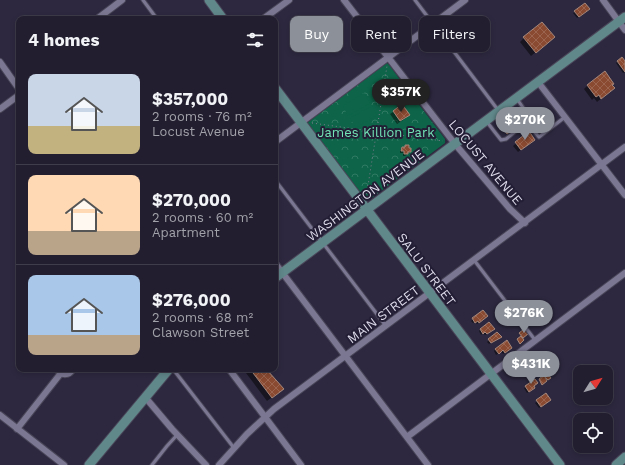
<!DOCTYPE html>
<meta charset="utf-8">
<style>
:root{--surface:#221e2f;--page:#2a2737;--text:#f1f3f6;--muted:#a2a2aa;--line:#3f3c4b;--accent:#8c9099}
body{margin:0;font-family:"Work Sans",sans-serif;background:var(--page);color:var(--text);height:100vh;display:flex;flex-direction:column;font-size:15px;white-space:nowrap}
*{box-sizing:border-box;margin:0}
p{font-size:13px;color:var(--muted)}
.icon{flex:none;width:22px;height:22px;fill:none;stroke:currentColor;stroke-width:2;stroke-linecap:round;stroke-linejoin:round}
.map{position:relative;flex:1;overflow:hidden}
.details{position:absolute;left:16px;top:16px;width:262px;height:356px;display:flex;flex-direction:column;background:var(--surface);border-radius:8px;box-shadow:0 2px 6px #0003,0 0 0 1px var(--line)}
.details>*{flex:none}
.guide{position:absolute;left:290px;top:16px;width:275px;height:36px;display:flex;gap:8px}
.needle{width:26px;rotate:53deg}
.controls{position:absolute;left:573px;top:365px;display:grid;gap:8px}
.controls a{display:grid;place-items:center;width:40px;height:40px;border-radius:8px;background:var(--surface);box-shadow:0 2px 6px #0003,0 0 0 1px var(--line);font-size:20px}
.price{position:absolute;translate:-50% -34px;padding:0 9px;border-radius:14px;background:var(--accent);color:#fff;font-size:13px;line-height:26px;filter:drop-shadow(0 1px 2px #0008)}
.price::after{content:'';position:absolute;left:50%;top:24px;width:12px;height:9px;margin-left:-6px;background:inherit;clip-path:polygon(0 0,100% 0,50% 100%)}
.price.selected{background:#222;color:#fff}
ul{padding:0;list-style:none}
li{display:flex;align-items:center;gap:12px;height:100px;padding:0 12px}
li+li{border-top:1px solid var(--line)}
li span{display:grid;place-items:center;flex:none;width:112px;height:80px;border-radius:8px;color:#555}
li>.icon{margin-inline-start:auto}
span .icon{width:48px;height:48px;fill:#fffc;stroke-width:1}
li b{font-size:17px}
h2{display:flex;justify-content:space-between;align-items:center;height:48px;padding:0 12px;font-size:17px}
.tag{padding:0 14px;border-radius:8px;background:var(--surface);box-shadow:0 2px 6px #0003,0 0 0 1px var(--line);font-size:14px;line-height:36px}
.tag.selected{background:var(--accent);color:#fff}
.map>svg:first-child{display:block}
.forest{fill:url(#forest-crowns)}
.garden{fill:#0d6448}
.shadow{fill:#0007}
.building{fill:url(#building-cross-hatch);stroke:#a4867a}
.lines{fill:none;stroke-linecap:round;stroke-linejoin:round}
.lane-casing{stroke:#494558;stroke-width:5}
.street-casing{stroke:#494558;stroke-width:8}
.secondary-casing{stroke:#494558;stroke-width:11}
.path{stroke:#7f7a8e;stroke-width:1;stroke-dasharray:1 3;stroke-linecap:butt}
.lane{stroke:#7b7792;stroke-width:3}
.street{stroke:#7b7792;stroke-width:6}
.secondary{stroke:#60878a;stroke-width:9}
.labels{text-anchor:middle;stroke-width:4;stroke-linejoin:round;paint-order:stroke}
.park-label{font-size:13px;fill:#72e4b6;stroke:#231e35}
.street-label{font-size:13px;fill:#dddaea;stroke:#231e35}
</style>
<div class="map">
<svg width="625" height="465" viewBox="0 0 625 465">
<defs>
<pattern id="forest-crowns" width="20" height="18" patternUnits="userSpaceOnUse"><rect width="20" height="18" fill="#0d6448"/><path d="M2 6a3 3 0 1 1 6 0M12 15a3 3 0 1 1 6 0" fill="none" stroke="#307a63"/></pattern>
<pattern id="building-cross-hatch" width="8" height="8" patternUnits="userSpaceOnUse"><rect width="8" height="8" fill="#8a4a31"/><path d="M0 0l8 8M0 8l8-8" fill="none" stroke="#9a644f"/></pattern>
</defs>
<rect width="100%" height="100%" fill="#2d283f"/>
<!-- forest -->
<path class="forest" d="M387 63 389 65 445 139V143L369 200 366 201 307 123Z"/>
<!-- garden -->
<path class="garden" d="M364 93 370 103 348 116 343 106Z
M372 106 377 115 356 128 350 118Z"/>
<!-- shadow -->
<path class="shadow" d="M587 11 577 18 573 13 575 12Z
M524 38 549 41 531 56 520 42Z
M618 61 625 62V72L623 73 616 63Z
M588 85H611L614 88 597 102 594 98 592 100 584 89Z
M402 106 406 118 397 124 390 114Z
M536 120 547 123 535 132 531 127Z
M528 133 531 142 518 152 513 146Z
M405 146 410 152 405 156H403V153H400V150Z
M483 311 485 318 477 324 475 322 473 323 471 321Z
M480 330 492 331 485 335 483 333 481 335 479 331Z
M497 333 500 337 489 344 487 342Z
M495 349 509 350 503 354 501 351 496 355 494 351Z
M529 360 535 362 530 365 527 361Z
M522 366 524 372 519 376 518 374 515 377 513 374Z
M243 369H269L267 371 278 393 267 401Z
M526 387 532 389 527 393 524 388Z
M546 394 548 401 539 408 535 403Z"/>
<!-- building -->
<path class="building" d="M585 3 590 9 579 17 574 11Z
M542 22 555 37 536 53 523 37Z
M622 57 625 61V72L617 61Z
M605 71 614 84 612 85 615 88 601 99 599 95 596 97 587 85Z
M402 104 410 115 400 121 393 111Z
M546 114 551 120 538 130 533 123 537 121 535 119 539 116 540 118Z
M519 117 523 123 507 134 503 129Z
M529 131 535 140 521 150 515 142Z
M405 145H409V148H411V152H408V154H404V151H401L402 147H405Z
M483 310 488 316 479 323 478 321 475 323 472 318Z
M489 322 495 329 487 334 485 332 483 334 480 329Z
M524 329 528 334 523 338 519 333Z
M497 332 502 337 491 343 488 339Z
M521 336 524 340 520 344 517 339Z
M507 340 512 348 505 353 503 350 499 354 495 349Z
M533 355 538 360 532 365 528 359Z
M522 365 527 371 521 375 520 373 517 376 514 371Z
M250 369H270L268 371 284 389 272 398Z
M547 373 551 378 548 380 544 376Z
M544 375 547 381 542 385 539 379Z
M535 379 538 383 534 386 535 388 529 392 525 386Z
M546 393 551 400 541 407 536 400Z"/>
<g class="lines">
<defs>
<path id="lane" d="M143 0 157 19
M415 0 498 110
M487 122 501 140 506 139 531 119 517 99
M527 123 539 137 565 117
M275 180 386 326
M474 260 535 340
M173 369 234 448
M152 465 167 446 177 435"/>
<path id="street" d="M344 0 455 144 510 209 525 223
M603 0 625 30
M97 19 122 0
M263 19 289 0
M0 62 19 89
M538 82 625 195
M0 109 19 95
M275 142 465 0
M275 263 428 465
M57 369C61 376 69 376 73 369
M229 369 301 465
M145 397 172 429 206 465
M0 415 64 465
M17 429 61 373
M407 437 625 273
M219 465 247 434 274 409 625 147"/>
<path id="secondary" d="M209 0 223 19
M275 88 560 465
M275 278 625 17
M89 465 169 369
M616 465 625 457"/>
</defs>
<!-- lane casing -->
<use href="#lane" class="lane-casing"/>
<!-- street casing -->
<use href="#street" class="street-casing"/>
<!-- secondary casing -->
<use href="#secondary" class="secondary-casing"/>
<!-- path -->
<path class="path" d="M312 123 443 141
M366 198 387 66"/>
<!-- lane -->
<use href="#lane" class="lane"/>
<!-- street -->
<use href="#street" class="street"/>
<!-- secondary -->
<use href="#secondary" class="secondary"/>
</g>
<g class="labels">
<!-- park labels -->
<g class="park-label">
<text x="376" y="137">James Killion Park</text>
</g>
<!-- street labels -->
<g class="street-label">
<text transform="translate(486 162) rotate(50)" y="5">LOCUST AVENUE</text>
<text transform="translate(365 195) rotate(-37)" y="5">WASHINGTON AVENUE</text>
<text transform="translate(427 269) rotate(53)" y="5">SALU STREET</text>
<text transform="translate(383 314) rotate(-37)" y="5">MAIN STREET</text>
</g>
</g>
</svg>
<div class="controls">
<a><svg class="needle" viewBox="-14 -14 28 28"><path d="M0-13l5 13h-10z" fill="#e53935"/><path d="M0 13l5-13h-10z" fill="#a2a2aa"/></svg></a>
<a><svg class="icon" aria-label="locate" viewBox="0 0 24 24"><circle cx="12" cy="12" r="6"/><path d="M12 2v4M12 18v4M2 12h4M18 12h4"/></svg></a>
</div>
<b class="price selected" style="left:401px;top:113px">$357K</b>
<b class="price" style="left:525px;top:141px">$270K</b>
<b class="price" style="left:524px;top:334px">$276K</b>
<b class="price" style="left:531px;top:385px">$431K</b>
<div class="guide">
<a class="tag selected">Buy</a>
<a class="tag">Rent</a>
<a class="tag">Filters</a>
</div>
<section class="details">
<h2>4 homes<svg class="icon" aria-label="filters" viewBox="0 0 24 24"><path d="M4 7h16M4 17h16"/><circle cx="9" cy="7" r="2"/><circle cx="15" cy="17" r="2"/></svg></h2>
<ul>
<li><span style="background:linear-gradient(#c9d6e8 65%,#c2b280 0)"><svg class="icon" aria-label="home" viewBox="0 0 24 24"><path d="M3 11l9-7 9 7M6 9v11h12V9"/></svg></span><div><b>$357,000</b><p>2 rooms · 76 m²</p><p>Locust Avenue</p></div></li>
<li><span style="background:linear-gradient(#ffd9b3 70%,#b9a48a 0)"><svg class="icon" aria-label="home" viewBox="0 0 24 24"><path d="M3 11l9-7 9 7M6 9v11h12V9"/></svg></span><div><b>$270,000</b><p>2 rooms · 60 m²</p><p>Apartment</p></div></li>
<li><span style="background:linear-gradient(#a9c7e8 75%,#b9a48a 0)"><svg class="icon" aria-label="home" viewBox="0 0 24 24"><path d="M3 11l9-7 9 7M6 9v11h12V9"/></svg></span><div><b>$276,000</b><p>2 rooms · 68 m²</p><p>Clawson Street</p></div></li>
</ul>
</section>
</div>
